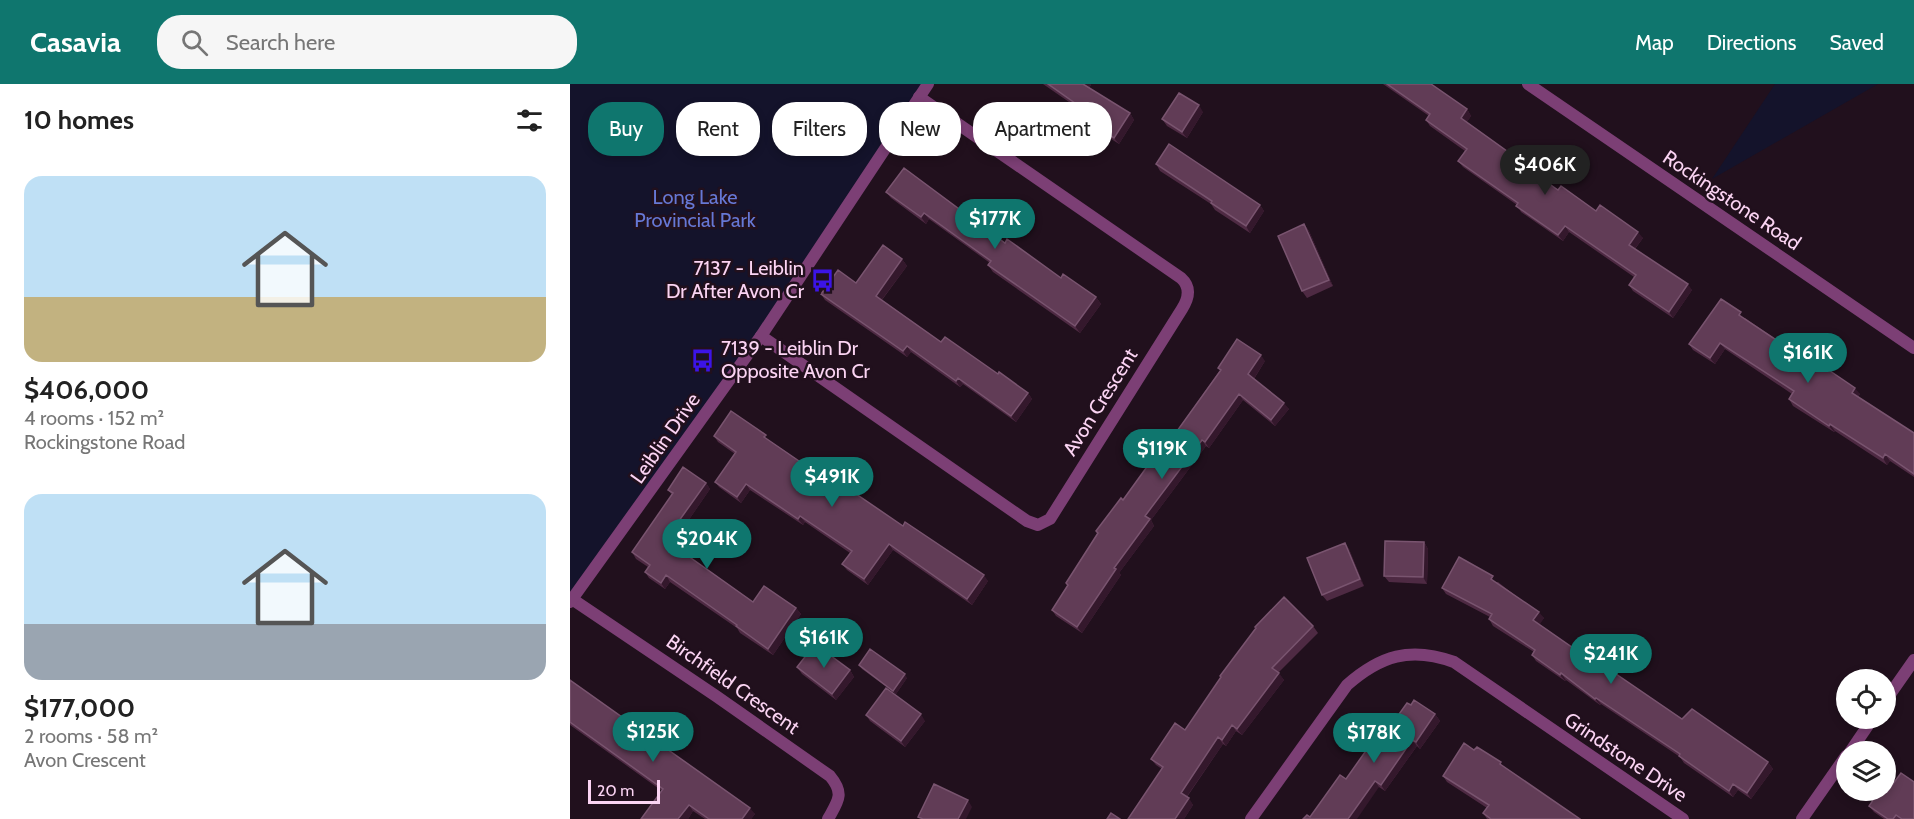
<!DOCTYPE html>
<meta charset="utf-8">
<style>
:root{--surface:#fff;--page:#f6f6f6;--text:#222;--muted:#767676;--accent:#0f766e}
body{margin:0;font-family:Cabin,sans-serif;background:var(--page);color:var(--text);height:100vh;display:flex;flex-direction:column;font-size:22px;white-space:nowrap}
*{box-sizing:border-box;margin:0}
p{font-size:20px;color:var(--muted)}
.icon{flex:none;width:33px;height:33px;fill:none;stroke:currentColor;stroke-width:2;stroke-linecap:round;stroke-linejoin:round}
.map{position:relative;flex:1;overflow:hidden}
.sheet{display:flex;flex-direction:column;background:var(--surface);width:570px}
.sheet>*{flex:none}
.banner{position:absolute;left:18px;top:18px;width:570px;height:54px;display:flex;gap:12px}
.buttons{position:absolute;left:1266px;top:585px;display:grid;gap:12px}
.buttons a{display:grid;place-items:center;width:60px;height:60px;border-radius:50%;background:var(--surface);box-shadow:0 3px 9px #0003;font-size:30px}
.scale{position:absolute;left:18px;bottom:15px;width:72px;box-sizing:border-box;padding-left:6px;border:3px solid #fbd4f3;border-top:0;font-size:16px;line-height:21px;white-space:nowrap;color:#fbd4f3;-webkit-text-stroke:4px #21101d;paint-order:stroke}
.price{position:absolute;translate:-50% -51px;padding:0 14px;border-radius:21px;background:var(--accent);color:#fff;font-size:20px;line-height:39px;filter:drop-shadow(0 2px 3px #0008)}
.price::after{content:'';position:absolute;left:50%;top:36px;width:18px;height:14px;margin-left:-9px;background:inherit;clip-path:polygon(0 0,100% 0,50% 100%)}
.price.selected{background:#222;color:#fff}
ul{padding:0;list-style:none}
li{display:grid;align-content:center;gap:12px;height:318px;padding:0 24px}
li span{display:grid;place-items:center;height:186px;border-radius:18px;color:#555}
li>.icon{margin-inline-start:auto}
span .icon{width:108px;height:108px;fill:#fffc;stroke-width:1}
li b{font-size:26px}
h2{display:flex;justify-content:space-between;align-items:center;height:72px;padding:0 24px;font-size:26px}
.tag{padding:0 21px;border-radius:24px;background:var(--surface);box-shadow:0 3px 9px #0003;font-size:21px;line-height:54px}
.tag.selected{background:var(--accent);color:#fff}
header{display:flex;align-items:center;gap:36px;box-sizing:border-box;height:84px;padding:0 30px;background:var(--accent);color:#fff}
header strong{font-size:28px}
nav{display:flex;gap:33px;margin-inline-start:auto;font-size:21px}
.search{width:420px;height:54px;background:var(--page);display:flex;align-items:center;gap:15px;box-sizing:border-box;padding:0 21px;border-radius:24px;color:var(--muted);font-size:22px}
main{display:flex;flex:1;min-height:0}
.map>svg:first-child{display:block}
.green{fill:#14132b}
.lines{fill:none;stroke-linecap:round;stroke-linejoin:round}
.minor{stroke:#7c3f75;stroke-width:12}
.tertiary{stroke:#7c3f75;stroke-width:12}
.wall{fill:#4e2a43}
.shaded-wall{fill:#34182c}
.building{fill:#613c56;stroke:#79546f;stroke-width:1.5}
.labels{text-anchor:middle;stroke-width:5;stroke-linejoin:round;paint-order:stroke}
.park-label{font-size:20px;fill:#6678d5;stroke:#21101d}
.street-label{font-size:20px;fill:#fbd4f3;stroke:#21101d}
.poi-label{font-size:20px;fill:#fbd4f3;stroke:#21101d;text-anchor:end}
</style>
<header>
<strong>Casavia</strong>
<div class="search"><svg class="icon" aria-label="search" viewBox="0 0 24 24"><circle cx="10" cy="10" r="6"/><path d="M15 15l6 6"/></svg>Search here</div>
<nav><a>Map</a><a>Directions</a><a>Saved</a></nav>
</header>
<main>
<section class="sheet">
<h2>10 homes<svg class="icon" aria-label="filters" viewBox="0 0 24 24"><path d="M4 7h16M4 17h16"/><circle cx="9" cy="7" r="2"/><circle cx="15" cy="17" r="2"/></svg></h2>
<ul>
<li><span style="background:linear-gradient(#bfe0f5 65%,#c2b280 0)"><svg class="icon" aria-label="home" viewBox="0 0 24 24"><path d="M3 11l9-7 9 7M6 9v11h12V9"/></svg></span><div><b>$406,000</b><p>4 rooms · 152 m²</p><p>Rockingstone Road</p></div></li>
<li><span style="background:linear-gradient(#bfe0f5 70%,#9aa5b1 0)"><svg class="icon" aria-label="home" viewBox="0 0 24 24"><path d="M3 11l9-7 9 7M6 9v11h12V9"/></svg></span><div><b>$177,000</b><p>2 rooms · 58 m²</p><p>Avon Crescent</p></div></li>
</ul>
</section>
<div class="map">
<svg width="1344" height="735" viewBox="0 0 1344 735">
<rect width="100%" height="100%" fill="#21101d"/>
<!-- green -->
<path class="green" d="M0 0H358L101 388 0 518Z
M1205 0H1308L1142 95Z"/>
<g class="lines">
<!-- minor -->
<path class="minor" d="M191 252 457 437 468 441 480 435 612 225C619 214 621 203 611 194L349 13
M2 515 146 612 260 692C275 710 268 717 258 735
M1316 616 1344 576
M1280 668 1303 634
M681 735 777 601C810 572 840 562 884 578L1113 735
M1232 735 1276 672"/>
<!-- tertiary -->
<path class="tertiary" d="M958 0 1344 264
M0 518 191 252 358 0"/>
</g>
<!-- wall -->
<path class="wall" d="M473 0H521V1L519 4 560 29 564 36 549 60 527 46 522 40 525 36Z
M813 0H861L897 25 901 32 896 39 952 81 988 106 1026 127 1073 154 1065 165 1122 206 1103 234 1063 207 1059 201 1064 193 999 148 993 157 951 128 947 121 893 83 888 77 895 67 860 42 856 36 859 32Z
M633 28 617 54 597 42 592 35Z
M586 80 690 121 694 127 680 149 645 126 641 120 590 87Z
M316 108 435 159 491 194 526 213 531 220 510 249 423 188 418 181 420 179 359 135 356 140 321 114Z
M734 140 739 147 763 202 737 214 732 207Z
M332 175 337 182 312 216 371 258 458 309 462 315 446 338 393 300 390 303 341 268 337 273 255 216 251 210 286 199Z
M1175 234 1242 280 1290 310 1288 313 1344 349V393L1320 377 1317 381 1265 347 1264 348 1223 322 1219 315 1222 310 1155 265 1145 280 1123 266 1119 260Z
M695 277 684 295 719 325 705 342 673 316 639 364 636 362 581 436 584 442 549 489 551 491 512 549 486 532 482 526 497 502 496 499 527 450 526 447 553 416 592 368 650 286 648 284Z
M144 352 200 357 267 403 333 442 418 497 402 521 323 466 298 501 277 486 272 480 280 469 235 438 233 441 180 406 171 419 149 403 145 398 165 370 148 358Z
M136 399 140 405 107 453 110 458 106 463 183 518 226 524 231 530 203 571 170 549 167 544 100 498 95 505 79 494 75 488 78 483 66 475 62 468 102 411 98 406Z
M854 458 858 465 857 500 819 498 814 492Z
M775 459 779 465 794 502 757 517 752 511Z
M928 498 974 534 969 540 1022 577 1112 635 1198 678 1203 685 1181 715 1168 706 1163 713 1114 679 1110 673 1031 620 1030 621 996 596 995 597 966 577 962 571 964 568 923 542 919 535 920 533 876 510 872 504Z
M743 542 748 549 708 589 714 596 672 651 666 647 656 662 653 660 617 713 623 721 614 735H558L592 685 586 681 581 675 615 646Z
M289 581 337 594 326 610 292 585Z
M227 583 280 586 284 593 266 616 232 590Z
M0 596 185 730 181 735H135L123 727 118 735H71L92 707 0 641Z
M841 621 865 630 870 637 850 665 847 662 815 707 809 703 740 733 776 695Z
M296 631 355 637 335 663 300 637Z
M904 666 934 683 1010 735H917L913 729 917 724 877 698 873 692Z
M1317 708 1344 735H1314L1304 728 1299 722Z"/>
<!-- shaded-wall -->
<path class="shaded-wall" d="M513 0H521V1L517 6Z
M629 21 633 28 617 54 612 48Z
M897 25 901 32 895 41 891 34Z
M560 29 564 36 549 60 544 54Z
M690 121 694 127 680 149 676 142Z
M354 129 359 135 356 140 351 133Z
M734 140 739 147 763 202 759 196Z
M995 142 999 148 993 157 988 151Z
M1068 148 1073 154 1063 167 1059 161Z
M332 175 337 182 310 218 306 212Z
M1118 200 1122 206 1103 234 1099 228Z
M526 213 531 220 510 249 505 242Z
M1150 259 1155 265 1145 280 1140 274Z
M337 262 341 268 337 273 333 267Z
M691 271 695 277 683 296 678 290Z
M388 294 393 300 390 303 386 297Z
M1285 304 1290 310 1286 315 1282 309Z
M458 309 462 315 446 338 441 332Z
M669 310 673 316 639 364 635 358Z
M714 319 719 325 705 342 701 336Z
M1260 340 1265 347 1264 348 1259 342Z
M632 356 636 362 581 436 584 442 549 489 551 491 512 549 507 543 575 432Z
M1315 370 1320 377 1317 381 1313 374Z
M136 399 140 405 107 453 110 458 104 465 100 459 101 448Z
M176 400 180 406 171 419 167 413Z
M230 432 235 438 233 441 228 435Z
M854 458 858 465 857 500 853 493Z
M775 459 779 465 794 502 790 495Z
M319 460 323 466 298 501 294 495Z
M96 491 100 498 95 505 91 499Z
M414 491 418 497 402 521 397 515Z
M226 524 231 530 203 571 198 565Z
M969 528 974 534 968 543 963 536Z
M280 586 284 593 266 616 262 610Z
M709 589 714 596 672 651 667 645Z
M991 589 996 596 995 597 990 591Z
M335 590 337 594 326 610 323 607Z
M1026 614 1031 620 1030 621 1025 615Z
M351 630 355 637 335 663 331 657Z
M865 630 870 637 850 665 846 658Z
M662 641 666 647 656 662 652 656Z
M648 653 653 660 615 715 611 709Z
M842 656 847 662 815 707 811 701Z
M1198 678 1203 685 1181 715 1177 709Z
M805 697 809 703 787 735H778Z
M1163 700 1168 706 1163 713 1159 707Z
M619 714 623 721 614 735H605Z
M398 716 402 723 396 735H388Z
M119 721 123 727 118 735H108Z
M180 724 185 730 181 735H172Z"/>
<!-- building -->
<path class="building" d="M478 0H513L560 29 544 54 522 40 526 34Z
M817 0H861L897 25 891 34 948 75 947 77 988 106 991 102 1026 127 1030 121 1068 148 1059 161 1118 200 1099 228 1059 201 1066 191 995 142 988 151 946 122 948 119 888 77 897 65 856 36 860 30Z
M609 9 629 21 612 48 592 35Z
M599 60 690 121 676 142 641 119 642 117 586 80Z
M334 84 435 159 437 155 491 194 493 190 526 213 505 242 418 181 421 177 354 129 351 133 316 108Z
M734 140 759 196 732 207 708 152Z
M313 161 332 175 306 212 371 258 375 253 428 290 429 288 458 309 441 332 388 294 386 297 337 262 333 267 251 210 268 186 286 199Z
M1151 215 1171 228 1169 231 1242 280 1244 276 1285 304 1282 309 1344 349V390L1315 370 1313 374 1260 340 1259 342 1219 315 1224 307 1150 259 1140 274 1119 260Z
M667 255 691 271 678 290 714 319 701 336 669 310 635 358 632 356 575 432 580 435 544 484 546 485 507 543 482 526 498 501 496 499 528 449 526 447 551 414 553 416 589 366 592 368 651 286 648 284Z
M161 327 196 351 194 353 267 403 270 399 333 442 335 438 414 491 397 515 319 460 294 495 272 480 282 467 230 432 228 435 176 400 167 413 145 398 166 368 144 352Z
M113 383 136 399 101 448 105 451 100 459 183 518 194 502 226 524 198 565 166 542 167 541 96 491 91 499 75 488 80 481 62 468 103 409 98 406Z
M815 457 854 458 853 493 814 492Z
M775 459 790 495 752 511 737 474Z
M889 473 923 492 921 495 969 528 963 536 1022 577 1024 575 1112 635 1122 625 1198 678 1177 709 1163 700 1159 707 1109 672 1110 670 1026 614 1025 615 991 589 990 591 962 571 965 566 919 535 922 530 872 504Z
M714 513 743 542 702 584 709 589 667 645 662 641 652 656 648 653 611 709 619 714 605 735H558L593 683 581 675 605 639 615 646 651 593 650 592 686 544 685 543Z
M245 560 280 586 262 610 227 583Z
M300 565 335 590 323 607 289 581Z
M0 596 180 724 172 735H139L119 721 108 735H71L93 705 0 638Z
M316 604 351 630 331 657 296 631Z
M844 616 865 630 846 658 842 656 811 701 805 697 778 735H733L737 731 740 733 770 691 776 695 807 651 812 654 837 619 841 621Z
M894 659 904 666 907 663 931 678 930 680 1010 735H921L913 729 919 721 873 692Z
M1331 689 1344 698V735H1332L1326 731 1323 735H1318L1299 722 1310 706H1315L1317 708Z
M364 700 398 716 388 735H353L348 733Z
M541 729 550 735H537Z"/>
<!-- icons -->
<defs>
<symbol id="bus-bare" viewBox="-9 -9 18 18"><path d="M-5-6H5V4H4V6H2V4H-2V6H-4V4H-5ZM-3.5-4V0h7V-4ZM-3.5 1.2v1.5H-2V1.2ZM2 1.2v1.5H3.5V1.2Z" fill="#3c14e7" stroke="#21101d" stroke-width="2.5" paint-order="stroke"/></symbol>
</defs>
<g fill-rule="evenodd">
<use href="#bus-bare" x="236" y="180" width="33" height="33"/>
<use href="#bus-bare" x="116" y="260" width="33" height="33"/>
</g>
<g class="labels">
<!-- park labels -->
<g class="park-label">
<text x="125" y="120">Long Lake<tspan x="125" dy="23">Provincial Park</tspan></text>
</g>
<!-- street labels -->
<g class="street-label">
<text transform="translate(1162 116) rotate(34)" y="7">Rockingstone Road</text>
<text transform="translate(530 318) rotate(-58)" y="7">Avon Crescent</text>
<text transform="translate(95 354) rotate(-55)" y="7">Leiblin Drive</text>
<text transform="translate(163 600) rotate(35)" y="7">Birchfield Crescent</text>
<text transform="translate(1056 673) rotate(34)" y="7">Grindstone Drive</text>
</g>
<!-- poi labels -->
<g class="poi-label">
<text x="234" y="191">7137 - Leiblin<tspan x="234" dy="23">Dr After Avon Cr</tspan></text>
<text x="151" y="271" text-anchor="start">7139 - Leiblin Dr<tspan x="151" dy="23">Opposite Avon Cr</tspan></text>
</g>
</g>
</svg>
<div class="buttons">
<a><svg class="icon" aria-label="locate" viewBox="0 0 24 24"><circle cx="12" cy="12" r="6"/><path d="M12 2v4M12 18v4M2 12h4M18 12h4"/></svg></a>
<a><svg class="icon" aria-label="layers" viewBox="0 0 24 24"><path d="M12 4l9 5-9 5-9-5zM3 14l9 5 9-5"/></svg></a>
</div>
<div class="scale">20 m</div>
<b class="price selected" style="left:975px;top:112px">$406K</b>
<b class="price" style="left:425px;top:166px">$177K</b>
<b class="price" style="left:1238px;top:300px">$161K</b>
<b class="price" style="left:592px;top:396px">$119K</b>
<b class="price" style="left:262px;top:424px">$491K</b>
<b class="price" style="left:137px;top:486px">$204K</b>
<b class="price" style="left:254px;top:585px">$161K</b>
<b class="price" style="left:1041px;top:601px">$241K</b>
<b class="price" style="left:83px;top:679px">$125K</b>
<b class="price" style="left:804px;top:680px">$178K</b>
<div class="banner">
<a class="tag selected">Buy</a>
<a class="tag">Rent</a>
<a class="tag">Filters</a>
<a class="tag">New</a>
<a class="tag">Apartment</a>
</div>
</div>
</main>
